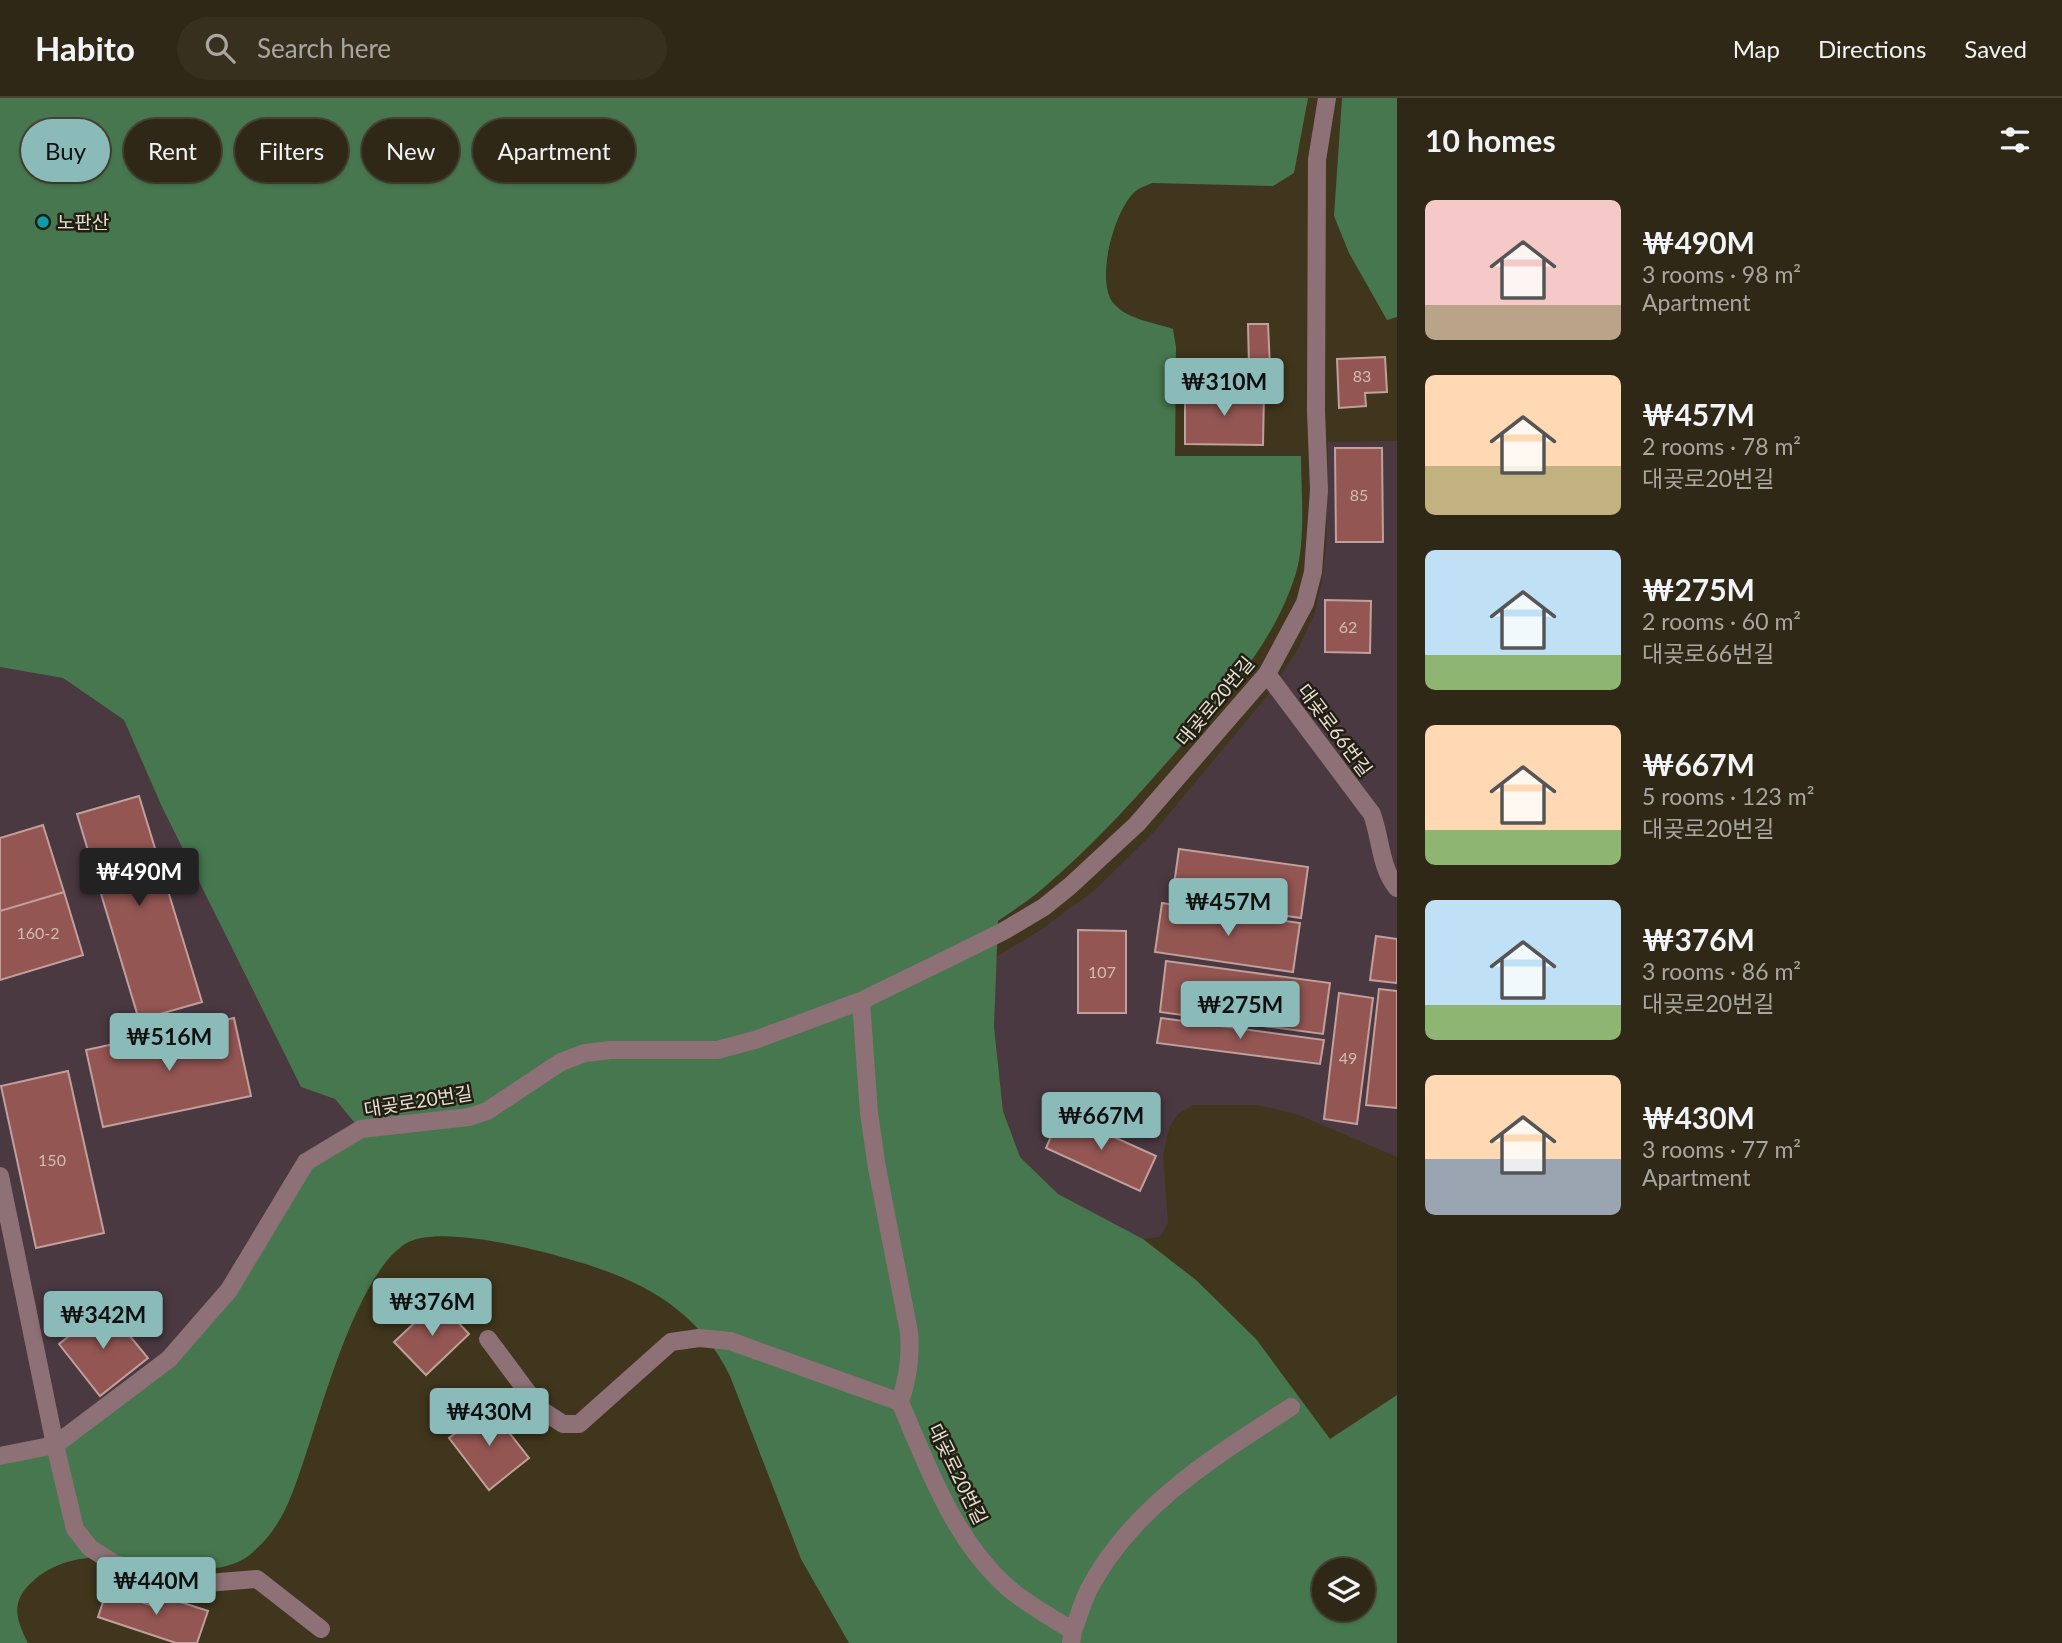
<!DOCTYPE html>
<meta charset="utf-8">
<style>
:root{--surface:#302816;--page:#38301f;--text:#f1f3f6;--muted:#a8a6a1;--line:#4b4435;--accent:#8bbbb9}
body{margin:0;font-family:Lato,"Noto Sans KR",sans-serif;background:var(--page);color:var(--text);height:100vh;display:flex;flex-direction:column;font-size:26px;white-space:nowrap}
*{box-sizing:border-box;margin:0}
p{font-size:23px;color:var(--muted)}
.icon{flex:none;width:38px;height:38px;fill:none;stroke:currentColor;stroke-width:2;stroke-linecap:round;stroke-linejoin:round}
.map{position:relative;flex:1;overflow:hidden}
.drawer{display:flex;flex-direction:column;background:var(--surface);width:665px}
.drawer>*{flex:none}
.guide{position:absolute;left:21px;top:21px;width:665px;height:63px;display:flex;gap:14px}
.controls{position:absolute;left:1312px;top:1460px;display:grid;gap:14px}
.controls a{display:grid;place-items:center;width:63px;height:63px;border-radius:50%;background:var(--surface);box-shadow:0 2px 5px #0004,0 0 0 2px var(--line);font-size:35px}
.price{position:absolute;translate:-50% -60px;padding:0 16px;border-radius:7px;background:var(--accent);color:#111;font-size:23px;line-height:46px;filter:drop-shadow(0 2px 4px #0008)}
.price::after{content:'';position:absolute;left:50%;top:42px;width:21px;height:16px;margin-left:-10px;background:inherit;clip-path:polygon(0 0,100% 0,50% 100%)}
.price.active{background:#222;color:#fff}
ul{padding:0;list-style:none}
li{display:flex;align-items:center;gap:21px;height:175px;padding:0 28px}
li span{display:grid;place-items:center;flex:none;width:196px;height:140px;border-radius:10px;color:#555}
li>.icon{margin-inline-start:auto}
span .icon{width:84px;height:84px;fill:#fffc;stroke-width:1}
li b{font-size:30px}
h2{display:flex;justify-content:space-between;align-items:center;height:84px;padding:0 28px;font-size:30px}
.chip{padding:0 24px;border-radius:32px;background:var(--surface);box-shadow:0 2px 5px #0004,0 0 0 2px var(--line);font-size:24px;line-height:63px}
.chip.active{background:var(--accent);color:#111}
header{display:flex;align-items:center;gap:42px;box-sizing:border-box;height:98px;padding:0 35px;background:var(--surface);border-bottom:2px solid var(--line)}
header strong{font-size:33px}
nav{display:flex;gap:38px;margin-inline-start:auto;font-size:24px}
.search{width:490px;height:63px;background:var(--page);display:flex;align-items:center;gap:18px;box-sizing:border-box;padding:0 24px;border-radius:38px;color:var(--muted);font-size:26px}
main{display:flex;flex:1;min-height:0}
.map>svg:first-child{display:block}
.industrial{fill:#4b3941}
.forest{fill:#47774f;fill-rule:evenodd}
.building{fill:#935653;stroke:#c19f9c;stroke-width:2}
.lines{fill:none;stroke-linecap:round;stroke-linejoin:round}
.minor{stroke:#8e7176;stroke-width:18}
.culture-dot{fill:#0f9aa8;stroke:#231e13;stroke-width:2.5}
.labels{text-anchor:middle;stroke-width:5;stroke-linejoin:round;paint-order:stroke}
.number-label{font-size:16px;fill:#d0bdb2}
.poi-label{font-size:19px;fill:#e5dfd1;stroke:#231e13;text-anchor:start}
.street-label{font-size:19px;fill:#e5dfd1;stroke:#231e13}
</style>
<header>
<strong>Habito</strong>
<div class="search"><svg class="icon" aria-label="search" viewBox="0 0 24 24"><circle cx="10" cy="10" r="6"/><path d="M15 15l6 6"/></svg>Search here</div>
<nav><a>Map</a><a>Directions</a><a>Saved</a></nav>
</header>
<main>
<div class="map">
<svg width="1397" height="1545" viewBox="0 0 1397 1545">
<rect width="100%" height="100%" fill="#40361d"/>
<!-- industrial -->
<path class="industrial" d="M1397 343V1059L1299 1017 1257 1007H1193L1178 1016 1169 1030 1163 1057 1168 1125 1160 1139 1143 1141 1059 1097 1020 1059 1003 1013 994 929 996 859 1039 833 1095 792 1153 735 1267 598 1298 551 1314 517 1322 484 1326 450 1328 344Z
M0 569 63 580 124 622 162 709 301 989 335 1001 361 1031 229 1192 169 1261 55 1347 0 1358Z"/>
<!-- forest -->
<path class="forest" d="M0 0H1308L1294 75 1273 88 1152 85C1148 87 1141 89 1137 92 1115 108 1094 184 1114 206 1129 222 1153 224 1173 231L1176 249 1175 358H1301C1301 394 1306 441 1296 475 1274 545 1229 593 1182 647 1138 698 1093 748 1041 792 1028 803 1012 813 998 823L994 929 1003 1013 1020 1059 1058 1096 1143 1141 1196 1182 1256 1241 1330 1341 1397 1297V1545H849L801 1461 730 1278C696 1208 637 1180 565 1160 530 1150 436 1126 405 1146 358 1176 323 1305 305 1359 292 1396 284 1427 253 1454 244 1463 228 1469 215 1470 204 1471 190 1467 178 1466 131 1459 70 1448 32 1484 10 1504 16 1521 28 1545H0V1358L55 1347 169 1261 229 1192 306 1064 360 1031 335 1001 301 989 162 709 124 622 63 580 0 569ZM1325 1472H1363V1510H1325Z
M1342 0H1397V219L1387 222 1349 155 1334 118Z"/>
<!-- building -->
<path class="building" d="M1248 226H1268L1270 269 1249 270Z
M1385 259 1387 294 1365 295 1366 308 1339 310 1337 261Z
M1185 294 1264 295 1263 347 1185 346Z
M1335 350H1382L1383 444H1336Z
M1325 502 1371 503 1370 555 1325 554Z
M139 698 202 904 139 922 77 716Z
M43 727 64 794 0 813V740Z
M1179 751 1308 769 1301 820 1172 801Z
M64 794 83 857 0 882V813Z
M1162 805 1300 825 1293 874 1155 854Z
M1078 832 1126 833V915H1078Z
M1376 838 1397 841V885L1370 882Z
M1166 863 1330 885 1323 936 1160 914Z
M1379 891 1397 893V1010L1366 1007Z
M1339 895 1373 900 1357 1026 1324 1021Z
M234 920 251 998 103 1029 86 952Z
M1161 920 1324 942 1320 966 1157 945Z
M68 973 104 1135 36 1150 1 988Z
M1061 1015 1156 1058 1140 1093 1046 1050Z
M438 1203 469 1236 426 1277 394 1244Z
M106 1209 148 1260 100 1298 59 1246Z
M489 1309 529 1360 489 1392 449 1340Z
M107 1492 150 1507 153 1495 208 1513 197 1545H176L98 1519Z"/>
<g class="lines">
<!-- minor -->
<path class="minor" d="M1267 576 1372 716C1381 741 1380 769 1397 790
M861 903 869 1015 877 1070 909 1234C911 1259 908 1279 900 1304 928 1369 953 1440 1006 1488 1026 1506 1051 1519 1073 1533L1071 1545
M0 1078 55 1347 75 1431 90 1450 115 1466 145 1474 207 1485 257 1481 321 1531
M488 1241 540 1311 563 1326H579L671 1244 699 1240 730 1243 900 1304
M0 1358 55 1347 169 1261 229 1192 306 1064 361 1031 469 1019 487 1013 561 964 585 955 611 952H717L755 942 861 903 1002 834 1044 809 1070 788 1137 726 1267 576 1305 505 1313 474 1319 392 1316 313 1317 62 1327 0
M1073 1533C1078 1520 1082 1506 1088 1493 1131 1409 1215 1358 1291 1309"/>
</g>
<!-- markers -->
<circle class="culture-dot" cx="43" cy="124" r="7"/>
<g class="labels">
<!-- number labels -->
<g class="number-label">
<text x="1362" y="284">83</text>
<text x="1359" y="403">85</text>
<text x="1348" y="535">62</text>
<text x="38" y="841">160-2</text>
<text x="1102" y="880">107</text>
<text x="1348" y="966">49</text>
<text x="52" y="1068">150</text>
</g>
<!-- poi labels -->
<g class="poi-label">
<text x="57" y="131">노판산</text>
</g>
<!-- street labels -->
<g class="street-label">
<text transform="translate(1215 603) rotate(-50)" y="7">대곶로20번길</text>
<text transform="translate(1335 632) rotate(53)" y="7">대곶로66번길</text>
<text transform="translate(418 1003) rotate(-9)" y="7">대곶로20번길</text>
<text transform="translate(958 1376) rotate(64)" y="7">대곶로20번길</text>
</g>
</g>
</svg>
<div class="controls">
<a><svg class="icon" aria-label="layers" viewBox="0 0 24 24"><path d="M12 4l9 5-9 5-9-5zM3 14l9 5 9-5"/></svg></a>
</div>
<b class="price" style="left:1224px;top:320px">₩310M</b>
<b class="price active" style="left:139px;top:810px">₩490M</b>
<b class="price" style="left:1228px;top:840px">₩457M</b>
<b class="price" style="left:1240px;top:943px">₩275M</b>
<b class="price" style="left:169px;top:975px">₩516M</b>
<b class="price" style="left:1101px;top:1054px">₩667M</b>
<b class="price" style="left:432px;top:1240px">₩376M</b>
<b class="price" style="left:103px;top:1253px">₩342M</b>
<b class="price" style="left:489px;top:1350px">₩430M</b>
<b class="price" style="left:156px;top:1519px">₩440M</b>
<div class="guide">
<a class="chip active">Buy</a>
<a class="chip">Rent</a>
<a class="chip">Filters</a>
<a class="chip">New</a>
<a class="chip">Apartment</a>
</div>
</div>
<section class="drawer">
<h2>10 homes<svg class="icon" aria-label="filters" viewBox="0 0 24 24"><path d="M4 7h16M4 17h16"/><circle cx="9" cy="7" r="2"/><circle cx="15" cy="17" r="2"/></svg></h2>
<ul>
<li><span style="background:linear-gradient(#f6c9c9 75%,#b9a48a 0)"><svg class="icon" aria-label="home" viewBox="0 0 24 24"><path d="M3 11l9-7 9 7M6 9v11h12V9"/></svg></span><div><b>₩490M</b><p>3 rooms · 98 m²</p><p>Apartment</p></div></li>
<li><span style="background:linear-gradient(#ffd9b3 65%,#c2b280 0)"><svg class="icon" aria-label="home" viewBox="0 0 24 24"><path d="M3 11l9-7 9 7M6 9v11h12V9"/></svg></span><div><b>₩457M</b><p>2 rooms · 78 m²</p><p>대곶로20번길</p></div></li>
<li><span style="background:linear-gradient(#bfe0f5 75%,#8fb573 0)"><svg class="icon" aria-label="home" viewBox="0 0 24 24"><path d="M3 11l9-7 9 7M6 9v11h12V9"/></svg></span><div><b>₩275M</b><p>2 rooms · 60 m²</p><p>대곶로66번길</p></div></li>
<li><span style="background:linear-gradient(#ffd9b3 75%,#8fb573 0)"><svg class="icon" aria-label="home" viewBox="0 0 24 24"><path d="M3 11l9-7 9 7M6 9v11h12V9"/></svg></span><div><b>₩667M</b><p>5 rooms · 123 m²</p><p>대곶로20번길</p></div></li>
<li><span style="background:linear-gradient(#bfe0f5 75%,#8fb573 0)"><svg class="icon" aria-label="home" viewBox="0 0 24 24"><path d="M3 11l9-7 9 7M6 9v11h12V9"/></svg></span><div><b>₩376M</b><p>3 rooms · 86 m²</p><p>대곶로20번길</p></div></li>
<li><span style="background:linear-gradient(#ffd9b3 60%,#9aa5b1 0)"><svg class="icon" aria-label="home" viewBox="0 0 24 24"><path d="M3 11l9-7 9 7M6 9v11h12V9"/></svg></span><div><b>₩430M</b><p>3 rooms · 77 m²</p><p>Apartment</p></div></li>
</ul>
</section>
</main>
